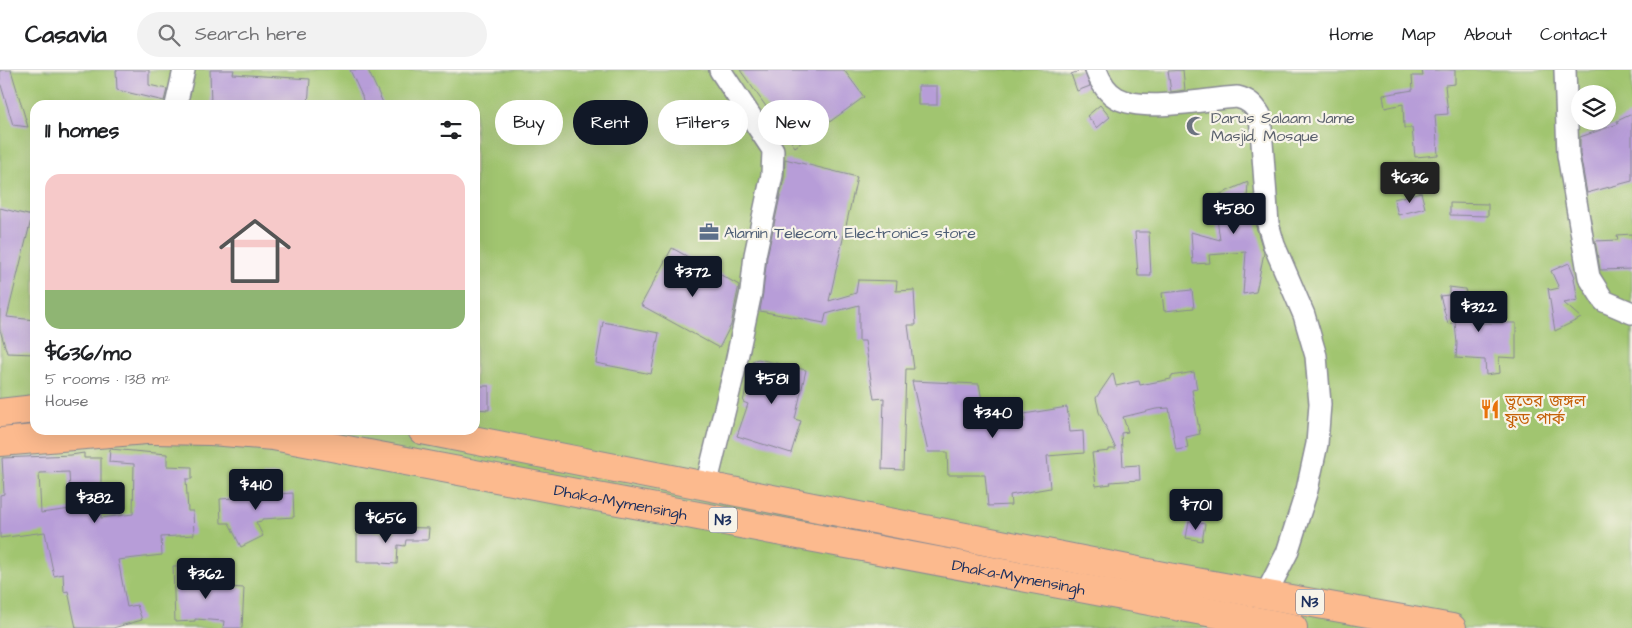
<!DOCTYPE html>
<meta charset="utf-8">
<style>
:root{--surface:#fff;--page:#f2f2f2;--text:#202124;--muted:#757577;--line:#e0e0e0;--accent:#111827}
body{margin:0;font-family:"Architects Daughter","Noto Sans Bengali",sans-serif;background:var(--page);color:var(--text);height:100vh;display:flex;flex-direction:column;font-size:19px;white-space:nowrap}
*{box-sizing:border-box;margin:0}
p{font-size:16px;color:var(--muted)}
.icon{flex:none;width:28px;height:28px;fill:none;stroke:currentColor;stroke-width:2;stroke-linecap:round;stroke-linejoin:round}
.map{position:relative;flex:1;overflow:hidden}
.details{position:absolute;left:30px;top:30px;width:450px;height:335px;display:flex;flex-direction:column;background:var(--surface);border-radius:15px;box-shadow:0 5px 20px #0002}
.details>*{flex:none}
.banner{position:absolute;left:495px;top:30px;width:475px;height:45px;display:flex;gap:10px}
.fabs{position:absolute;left:1571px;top:15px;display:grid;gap:10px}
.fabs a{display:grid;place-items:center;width:45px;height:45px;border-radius:50%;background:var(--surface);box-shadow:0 5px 20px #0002;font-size:25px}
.price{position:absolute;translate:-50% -42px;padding:0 11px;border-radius:5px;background:var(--accent);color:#fff;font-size:16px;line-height:32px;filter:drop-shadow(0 1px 2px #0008)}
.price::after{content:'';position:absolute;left:50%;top:30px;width:15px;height:11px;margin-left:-8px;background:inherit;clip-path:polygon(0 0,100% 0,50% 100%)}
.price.on{background:#222;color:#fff}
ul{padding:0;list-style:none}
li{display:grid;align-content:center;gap:10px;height:265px;padding:0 15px}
li span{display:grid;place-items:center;height:155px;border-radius:15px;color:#555}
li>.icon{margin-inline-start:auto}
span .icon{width:90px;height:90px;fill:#fffc;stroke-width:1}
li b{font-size:21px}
h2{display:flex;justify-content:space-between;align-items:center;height:60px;padding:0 15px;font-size:21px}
.pill{padding:0 18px;border-radius:22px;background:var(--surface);box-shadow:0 5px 20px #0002;font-size:18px;line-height:45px}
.pill.on{background:var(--accent);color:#fff}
header{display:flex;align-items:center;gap:30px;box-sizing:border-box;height:70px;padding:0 25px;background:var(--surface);border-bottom:1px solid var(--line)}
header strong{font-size:24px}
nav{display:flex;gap:28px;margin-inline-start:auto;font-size:18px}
.search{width:350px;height:45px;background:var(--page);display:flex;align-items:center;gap:12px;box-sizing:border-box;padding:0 18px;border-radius:28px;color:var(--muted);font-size:19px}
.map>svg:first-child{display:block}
.green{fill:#a1c56f;stroke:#5e7a66;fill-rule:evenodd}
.building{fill:#b79dd8;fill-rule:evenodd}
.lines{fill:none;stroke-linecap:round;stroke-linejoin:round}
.minor-casing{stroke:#878892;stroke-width:24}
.highway-casing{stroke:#878892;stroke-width:30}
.minor{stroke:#fff;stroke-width:21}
.highway{stroke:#fcba8e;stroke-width:28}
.labels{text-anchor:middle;stroke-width:4.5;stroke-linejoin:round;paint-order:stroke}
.shield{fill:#f7f3e8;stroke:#5d6a87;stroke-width:1}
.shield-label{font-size:15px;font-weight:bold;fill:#1b2f5e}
.worship-label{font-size:16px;fill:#5b616d;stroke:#f7f3e8;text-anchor:start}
.service-label{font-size:16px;fill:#4e5e75;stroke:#f7f3e8;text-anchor:start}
.food-label{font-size:16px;fill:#c56008;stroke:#f7f3e8;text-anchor:start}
.street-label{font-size:16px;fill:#1b2f5e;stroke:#f7f3e8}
</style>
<header>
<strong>Casavia</strong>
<div class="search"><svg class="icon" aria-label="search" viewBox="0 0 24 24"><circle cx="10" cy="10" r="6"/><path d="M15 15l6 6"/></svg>Search here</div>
<nav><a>Home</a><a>Map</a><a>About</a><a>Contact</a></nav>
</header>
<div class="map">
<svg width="1632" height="558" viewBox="0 0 1632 558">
<rect width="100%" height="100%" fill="#f7f3e8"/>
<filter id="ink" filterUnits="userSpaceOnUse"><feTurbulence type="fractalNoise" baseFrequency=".02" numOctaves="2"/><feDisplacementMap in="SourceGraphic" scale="10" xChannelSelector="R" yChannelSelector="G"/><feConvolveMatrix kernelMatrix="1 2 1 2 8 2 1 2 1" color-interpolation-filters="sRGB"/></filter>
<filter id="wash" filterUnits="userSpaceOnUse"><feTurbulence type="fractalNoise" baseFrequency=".0096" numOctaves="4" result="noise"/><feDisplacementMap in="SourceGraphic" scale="20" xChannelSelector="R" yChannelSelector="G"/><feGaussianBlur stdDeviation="1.12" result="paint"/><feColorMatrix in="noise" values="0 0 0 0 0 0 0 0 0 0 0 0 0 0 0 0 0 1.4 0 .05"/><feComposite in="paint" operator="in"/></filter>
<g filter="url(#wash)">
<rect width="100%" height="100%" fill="#f3e1c7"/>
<!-- green -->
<path class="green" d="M0 0H1632V558H0ZM1580 24H1608V51H1580ZM35 35H475V360H35Z"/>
<g id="blocks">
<!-- building -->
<path class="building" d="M0 0H11L28 57 13 55 0 12Z
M116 0H149V15L167 19 164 31 117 20Z
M210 0H234L233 4 310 9 308 35H211Z
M350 0H368L384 35H364L362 26Z
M740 0H844L864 27 795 77Z
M1082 0H1084L1090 16 1077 21 1071 4Z
M1183 0 1185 20 1171 22 1168 1Z
M1422 0H1455V14L1445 15 1448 44 1435 45 1438 85 1415 87 1412 58H1404L1403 34 1385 38 1383 25 1413 20 1412 6H1423Z
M918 16H937V35H918Z
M1100 35 1110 47 1097 58 1087 46Z
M1632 44V111L1587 123 1580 84V67L1618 54 1617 51Z
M785 89 857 107 829 231 856 223 858 210 897 211 896 221 914 220 916 255H908L914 299H906L903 400 882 399 884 328 874 329 865 271H859V235L826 244 824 253 760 241 763 223 767 187 784 108Z
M1248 112 1247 131H1254L1256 157 1264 183 1256 222 1243 224 1246 182 1209 185 1210 193 1193 194 1191 162 1220 170 1214 127Z
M1421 122 1425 138 1398 145 1394 129Z
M1450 133 1488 134V146L1450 145Z
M0 138 32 146 7 247 35 250V284L7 283 0 260Z
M1135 162H1149L1151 206H1138Z
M1632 164V199L1600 200 1595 171 1618 170 1617 165Z
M672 178 739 215 731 255 719 278 641 235Z
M1569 193 1575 207 1574 208 1578 230 1564 233 1581 248 1555 261 1548 218 1550 220 1559 218 1551 201Z
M1449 217 1465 219 1474 253H1516V288L1499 287 1500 303 1486 305 1485 290 1456 288 1457 274 1455 252 1448 254 1440 226 1449 225Z
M1192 220 1194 238 1164 241 1162 223Z
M603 252 659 263 651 304 596 293Z
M758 289 806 300 795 349 801 351 791 383 737 366 748 334 743 332 752 291Z
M1194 302 1197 319 1192 320 1200 364 1186 367 1188 378 1176 380 1169 338 1156 339 1123 347 1128 362 1121 363 1123 396 1139 395 1140 410 1110 412 1111 414 1096 416 1092 383 1109 381V379H1116L1099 342 1096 328 1113 303 1116 316 1139 311 1140 315 1171 309V306Z
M912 311 979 314 982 330 997 331 1001 356 1025 352 1024 344 1067 337 1070 362 1083 361 1084 383 1047 386 1050 418 1010 425 1011 435 988 436 985 405H948L947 382H928Z
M475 316H489V340L475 339Z
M110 379 167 384V396L192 397V409H186L188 441H193L194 465 161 467 162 485 118 490 127 537 137 535 142 550 113 558H76L68 521 64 522 63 504 54 506 45 462 0 468V425L4 424 2 388 71 385 84 383V388H101V448L133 444 134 394 109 392ZM69 402 71 439 41 443 39 403Z
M278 404V424L293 423 294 447 262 449V451L256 452 263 466 241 477 229 453H221L220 429 265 426 263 405Z
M1189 451 1205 454 1202 471 1186 468Z
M395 457 429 458 428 470H406L405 476 398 475 397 494 380 493V492H357V462H395Z
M193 495 194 515 244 518 242 558H223L224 551 195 549V551L175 552 173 496Z"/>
</g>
</g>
<g filter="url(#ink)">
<use href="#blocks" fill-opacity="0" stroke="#878892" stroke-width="1"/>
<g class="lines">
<defs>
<path id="minor" d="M1096 0C1100 11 1106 22 1117 28 1145 43 1204 29 1237 27 1249 30 1254 35 1260 45L1268 154 1274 175 1304 245 1316 286 1320 334 1317 374 1307 420 1287 483 1266 524
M1565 0 1568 85 1589 207 1604 231 1632 243
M176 35 184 0
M706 416 734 302 751 222 755 185 772 105 773 80 720 0"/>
<g id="highway">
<path d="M0 343 35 339"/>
<path id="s1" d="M152 360 211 361 273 366 1293 558"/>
<path d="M422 360 1168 507 1452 558"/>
<path d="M0 372 146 360"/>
</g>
</defs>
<!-- minor casing -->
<use href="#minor" class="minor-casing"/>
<!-- highway casing -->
<use href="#highway" class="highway-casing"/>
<!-- minor -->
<use href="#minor" class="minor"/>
<!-- highway -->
<use href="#highway" class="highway"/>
</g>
</g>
<!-- icons -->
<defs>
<symbol id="mosque-bare" viewBox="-9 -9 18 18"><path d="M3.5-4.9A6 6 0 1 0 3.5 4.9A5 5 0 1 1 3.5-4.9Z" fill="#6b7280" stroke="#f7f3e8" stroke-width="2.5" paint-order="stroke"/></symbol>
<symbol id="office-bare" viewBox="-9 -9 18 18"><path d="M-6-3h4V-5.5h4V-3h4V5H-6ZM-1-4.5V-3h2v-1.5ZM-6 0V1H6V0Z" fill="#5c6f8a" stroke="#f7f3e8" stroke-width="2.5" paint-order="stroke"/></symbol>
<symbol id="restaurant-bare" viewBox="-9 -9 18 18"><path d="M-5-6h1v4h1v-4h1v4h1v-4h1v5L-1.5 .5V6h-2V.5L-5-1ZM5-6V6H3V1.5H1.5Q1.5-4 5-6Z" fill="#e8710a" stroke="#f7f3e8" stroke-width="2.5" paint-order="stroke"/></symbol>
</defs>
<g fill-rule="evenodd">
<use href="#mosque-bare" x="1182" y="42" width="28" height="28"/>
<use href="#office-bare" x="695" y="148" width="28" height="28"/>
<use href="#restaurant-bare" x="1476" y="325" width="28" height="28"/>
</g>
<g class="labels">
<!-- shield labels -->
<g class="shield">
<rect x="709" y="437.5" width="28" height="25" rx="4"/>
<rect x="1296" y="519.5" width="28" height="25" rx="4"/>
</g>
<g class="shield-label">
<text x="723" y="455">N3</text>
<text x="1310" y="537">N3</text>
</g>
<!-- worship labels -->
<g class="worship-label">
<text x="1211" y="53">Darus Salaam Jame<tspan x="1211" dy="18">Masjid, Mosque</tspan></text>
</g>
<!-- service labels -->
<g class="service-label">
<text x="724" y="168">Alamin Telecom, Electronics store</text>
</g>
<!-- food labels -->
<g class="food-label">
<text x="1505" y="336">ভুতের জঙ্গল<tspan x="1505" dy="18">ফুড পার্ক</tspan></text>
</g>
<!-- street labels -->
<g class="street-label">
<text dy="6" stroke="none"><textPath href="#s1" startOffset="475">Dhaka-Mymensingh</textPath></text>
<text dy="6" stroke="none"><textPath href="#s1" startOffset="880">Dhaka-Mymensingh</textPath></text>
</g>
</g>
</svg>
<div class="fabs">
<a><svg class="icon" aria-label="layers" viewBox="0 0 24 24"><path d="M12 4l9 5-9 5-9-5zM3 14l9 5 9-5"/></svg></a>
</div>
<b class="price on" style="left:1410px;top:134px">$636</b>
<b class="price" style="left:1234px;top:165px">$580</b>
<b class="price" style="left:693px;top:228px">$372</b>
<b class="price" style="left:1479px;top:263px">$322</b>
<b class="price" style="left:772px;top:335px">$581</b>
<b class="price" style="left:993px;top:369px">$340</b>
<b class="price" style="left:256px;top:441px">$410</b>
<b class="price" style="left:95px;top:454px">$382</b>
<b class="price" style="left:1196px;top:461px">$701</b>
<b class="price" style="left:386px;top:474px">$656</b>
<b class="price" style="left:206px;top:530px">$362</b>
<div class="banner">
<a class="pill">Buy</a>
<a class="pill on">Rent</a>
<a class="pill">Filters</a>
<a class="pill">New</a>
</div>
<section class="details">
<h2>11 homes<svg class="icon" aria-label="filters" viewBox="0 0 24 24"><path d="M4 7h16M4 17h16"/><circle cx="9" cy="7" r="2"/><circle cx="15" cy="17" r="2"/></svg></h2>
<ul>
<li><span style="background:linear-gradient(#f6c9c9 75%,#8fb573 0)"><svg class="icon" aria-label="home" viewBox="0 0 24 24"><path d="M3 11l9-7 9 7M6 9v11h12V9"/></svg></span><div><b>$636/mo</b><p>5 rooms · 138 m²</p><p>House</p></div></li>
</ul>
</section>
</div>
